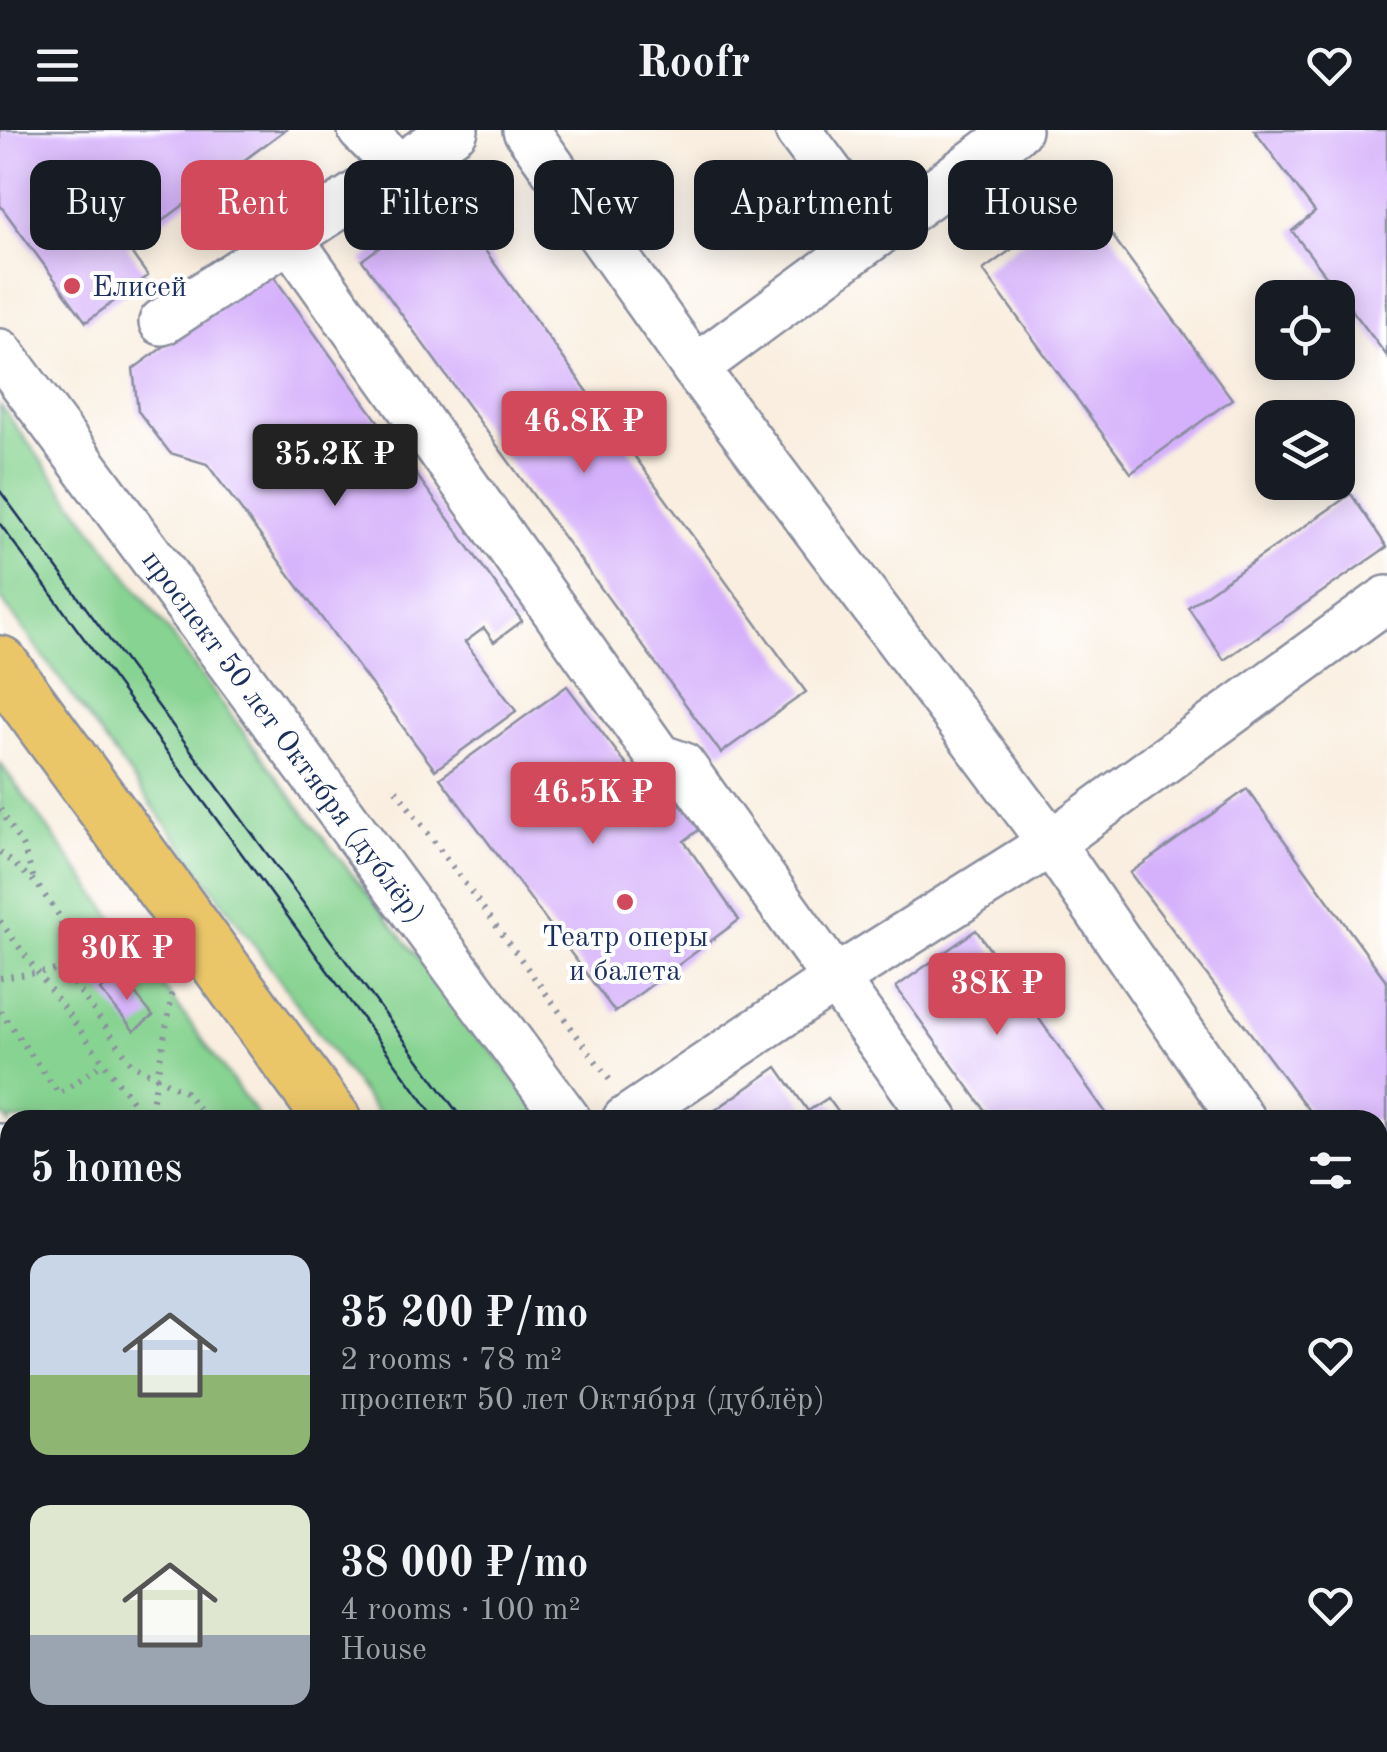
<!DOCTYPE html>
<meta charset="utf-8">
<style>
:root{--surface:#171b24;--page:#242831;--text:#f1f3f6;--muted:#9ea1a6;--accent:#d1495b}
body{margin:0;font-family:"Old Standard TT",serif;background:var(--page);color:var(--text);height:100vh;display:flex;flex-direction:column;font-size:38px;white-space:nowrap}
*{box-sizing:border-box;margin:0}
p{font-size:32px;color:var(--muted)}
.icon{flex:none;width:55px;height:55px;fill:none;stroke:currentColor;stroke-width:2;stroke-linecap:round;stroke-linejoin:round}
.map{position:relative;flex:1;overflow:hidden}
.panel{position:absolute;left:0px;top:980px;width:1388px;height:642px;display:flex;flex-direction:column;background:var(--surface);border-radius:30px 30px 0 0;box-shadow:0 5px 25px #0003}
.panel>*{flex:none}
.banner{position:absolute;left:30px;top:30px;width:1328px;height:90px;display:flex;gap:20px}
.fabs{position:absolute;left:1255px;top:150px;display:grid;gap:20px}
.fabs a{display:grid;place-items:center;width:100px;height:100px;border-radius:20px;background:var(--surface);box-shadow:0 5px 25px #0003;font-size:50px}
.price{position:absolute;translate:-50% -85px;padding:0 22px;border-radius:10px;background:var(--accent);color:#fff;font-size:32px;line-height:65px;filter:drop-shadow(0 2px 5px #0008)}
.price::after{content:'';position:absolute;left:50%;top:60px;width:30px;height:22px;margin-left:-15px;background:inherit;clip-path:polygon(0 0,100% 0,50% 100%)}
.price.selected{background:#222;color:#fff}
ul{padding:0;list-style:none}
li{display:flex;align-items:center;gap:30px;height:250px;padding:0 30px}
li span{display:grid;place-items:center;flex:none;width:280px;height:200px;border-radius:20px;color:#555}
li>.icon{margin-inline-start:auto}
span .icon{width:120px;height:120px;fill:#fffc;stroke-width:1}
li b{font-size:42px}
h2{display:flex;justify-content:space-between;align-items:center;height:120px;padding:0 30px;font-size:42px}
.pill{padding:0 35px;border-radius:20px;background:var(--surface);box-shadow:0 5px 25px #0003;font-size:35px;line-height:90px}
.pill.selected{background:var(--accent);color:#fff}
header{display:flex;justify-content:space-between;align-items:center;height:130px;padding:0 30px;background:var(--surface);font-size:45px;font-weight:800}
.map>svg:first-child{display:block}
.green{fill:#87d391;stroke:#518178;stroke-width:2.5}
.forest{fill:#6db57b;stroke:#44726c;stroke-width:2.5}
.building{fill:#d5b1fb}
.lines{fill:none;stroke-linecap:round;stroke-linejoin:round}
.minor-casing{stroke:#8a8e9e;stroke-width:50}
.major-casing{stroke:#8a8e9e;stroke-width:60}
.path{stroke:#8a8e9e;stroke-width:6;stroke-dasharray:2.5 8;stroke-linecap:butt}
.minor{stroke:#fff;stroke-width:45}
.major{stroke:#ebc669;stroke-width:55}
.tram{stroke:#1b2f5e;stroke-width:2.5}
.poi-dot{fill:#d1495b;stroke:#fff;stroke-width:4}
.labels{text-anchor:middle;stroke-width:8;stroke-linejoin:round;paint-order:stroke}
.poi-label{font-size:30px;fill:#1b2f5e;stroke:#fff;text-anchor:start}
.street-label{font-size:30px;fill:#1b2f5e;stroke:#fff}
</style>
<header><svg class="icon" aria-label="menu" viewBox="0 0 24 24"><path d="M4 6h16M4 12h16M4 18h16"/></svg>Roofr<svg class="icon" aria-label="heart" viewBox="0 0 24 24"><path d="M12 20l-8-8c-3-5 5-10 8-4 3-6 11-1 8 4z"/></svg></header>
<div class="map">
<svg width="1387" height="1622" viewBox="0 0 1387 1622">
<rect width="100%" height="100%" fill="#fff"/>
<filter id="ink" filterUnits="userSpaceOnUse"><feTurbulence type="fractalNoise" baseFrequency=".01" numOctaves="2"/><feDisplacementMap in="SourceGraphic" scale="20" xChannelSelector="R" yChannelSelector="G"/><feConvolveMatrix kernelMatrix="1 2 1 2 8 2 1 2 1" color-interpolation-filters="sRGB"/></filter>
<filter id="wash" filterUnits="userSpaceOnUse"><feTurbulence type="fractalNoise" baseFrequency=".0048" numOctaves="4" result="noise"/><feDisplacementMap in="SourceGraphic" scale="40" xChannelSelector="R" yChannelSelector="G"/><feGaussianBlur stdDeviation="2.25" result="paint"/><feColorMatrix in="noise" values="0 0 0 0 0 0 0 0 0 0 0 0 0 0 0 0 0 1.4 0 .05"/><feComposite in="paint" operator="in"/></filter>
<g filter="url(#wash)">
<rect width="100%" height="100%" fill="#f9eedf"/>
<!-- green -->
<path class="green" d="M0 275 309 690 547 990H382L0 467Z
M0 633 261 990H10V994L0 981Z
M718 1612 725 1622H497L490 1613Z
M837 1613H959L966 1622H844Z
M1069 1613H1158L1165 1622H1076Z"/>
<!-- forest -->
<path class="forest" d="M0 1516 10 1517V1597L0 1601Z
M85 1613H196L203 1622H93Z"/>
<g id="blocks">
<!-- building -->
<path class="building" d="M0 0H285L127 117 148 146 86 192 0 75Z
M1254 0H1387V226L1292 101 1315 82Z
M1084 67 1232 269 1131 343 983 140Z
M447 68 806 562 721 623 362 130Z
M269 140 522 491 494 512 484 498 465 512 516 581 435 640 207 334 170 323 138 281 133 239Z
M1351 364 1387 417 1224 530 1188 477Z
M567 556 653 670 677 652 707 694 684 711 739 790 615 882 440 648Z
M1247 659 1387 852V1084L1378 1071V990H1316L1130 743Z
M976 800 1111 990H992L896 857Z
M120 845 153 886 134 901 100 860Z
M777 937 808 981 828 968 844 990H701Z
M4 1099 10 1107V1143L0 1129V1102Z
M10 1187V1244L0 1251V1194Z
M10 1381V1471L0 1457V1388Z
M1387 1496V1581L1378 1588V1503Z
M360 1612H371L378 1622H347Z
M1158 1612H1362L1349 1622H1165Z"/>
</g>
</g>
<g filter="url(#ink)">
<use href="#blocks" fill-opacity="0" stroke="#8a8e9e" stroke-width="2.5"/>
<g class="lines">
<defs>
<g id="minor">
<path d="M361 0 401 39"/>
<path d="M526 0 695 238 1051 713 1242 990"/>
<path d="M798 0 876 105"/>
<path d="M288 106 659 627 682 635 936 990"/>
<path d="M162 192 455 0"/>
<path id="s1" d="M0 222 568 990"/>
<path d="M695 238 1018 0"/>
<path d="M625 990 835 849 1051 713 1387 469"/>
<path d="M0 1017 10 1030"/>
<path d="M1378 1187 1387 1201"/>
<path d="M0 1306 10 1299"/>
<path d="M0 1492 10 1499"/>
<path d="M453 1612 461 1622"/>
<path d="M1041 1612 1048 1622"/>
<path d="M258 1622 271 1612"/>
</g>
<path id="major" d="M0 534 333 990
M786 1612 793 1622"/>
</defs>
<!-- minor casing -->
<use href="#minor" class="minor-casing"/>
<!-- major casing -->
<use href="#major" class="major-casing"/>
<!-- path -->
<path class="path" d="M396 660 612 953
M0 679 23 717 35 752
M0 722 36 753 60 787 71 849 132 934 185 962 208 990
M0 791 146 990
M0 848 149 827
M0 881 59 964 104 933
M149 990 173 860
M598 1612 605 1622
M658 1612 663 1622
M1109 1612 1116 1622"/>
<!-- minor -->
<use href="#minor" class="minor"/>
<!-- major -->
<use href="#major" class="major"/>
<!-- tram -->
<path class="tram" d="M0 361 463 990
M0 394 437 990
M912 1612 920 1622
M935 1612 943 1622"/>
</g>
</g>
<!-- markers -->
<g class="poi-dot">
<circle cx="72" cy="156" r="10"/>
<circle cx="625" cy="772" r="10"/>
</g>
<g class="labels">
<!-- poi labels -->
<g class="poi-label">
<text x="92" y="166">Елисей</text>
<text x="625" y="816" text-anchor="middle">Театр оперы<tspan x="625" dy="34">и балета</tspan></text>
</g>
<!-- street labels -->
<g class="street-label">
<text dy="10" stroke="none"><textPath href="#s1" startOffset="478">проспект 50 лет Октября (дублёр)</textPath></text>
</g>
</g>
</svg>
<div class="fabs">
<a><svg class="icon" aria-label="locate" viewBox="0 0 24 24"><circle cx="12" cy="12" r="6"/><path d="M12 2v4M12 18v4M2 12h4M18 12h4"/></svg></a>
<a><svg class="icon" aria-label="layers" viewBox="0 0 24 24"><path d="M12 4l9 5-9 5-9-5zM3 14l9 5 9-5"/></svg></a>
</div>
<b class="price" style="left:584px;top:346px">46.8K ₽</b>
<b class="price selected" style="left:335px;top:379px">35.2K ₽</b>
<b class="price" style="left:593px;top:717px">46.5K ₽</b>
<b class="price" style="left:127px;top:873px">30K ₽</b>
<b class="price" style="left:997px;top:908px">38K ₽</b>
<div class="banner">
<a class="pill">Buy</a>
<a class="pill selected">Rent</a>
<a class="pill">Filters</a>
<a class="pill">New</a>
<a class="pill">Apartment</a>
<a class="pill">House</a>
</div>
<section class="panel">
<h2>5 homes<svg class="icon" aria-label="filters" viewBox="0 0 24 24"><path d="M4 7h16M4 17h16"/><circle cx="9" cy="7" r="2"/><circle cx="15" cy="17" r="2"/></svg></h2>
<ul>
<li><span style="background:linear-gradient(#c9d6e8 60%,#8fb573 0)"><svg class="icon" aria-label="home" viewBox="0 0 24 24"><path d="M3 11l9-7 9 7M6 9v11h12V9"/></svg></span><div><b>35 200 ₽/mo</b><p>2 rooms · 78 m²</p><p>проспект 50 лет Октября (дублёр)</p></div><svg class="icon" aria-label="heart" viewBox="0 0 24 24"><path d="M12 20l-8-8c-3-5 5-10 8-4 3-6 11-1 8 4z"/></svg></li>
<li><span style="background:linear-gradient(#dfe7d0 65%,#9aa5b1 0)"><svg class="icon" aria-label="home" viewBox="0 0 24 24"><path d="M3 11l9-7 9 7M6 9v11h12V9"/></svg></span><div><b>38 000 ₽/mo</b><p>4 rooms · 100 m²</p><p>House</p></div><svg class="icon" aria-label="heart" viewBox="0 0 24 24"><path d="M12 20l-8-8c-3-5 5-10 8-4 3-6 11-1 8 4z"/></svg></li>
</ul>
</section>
</div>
